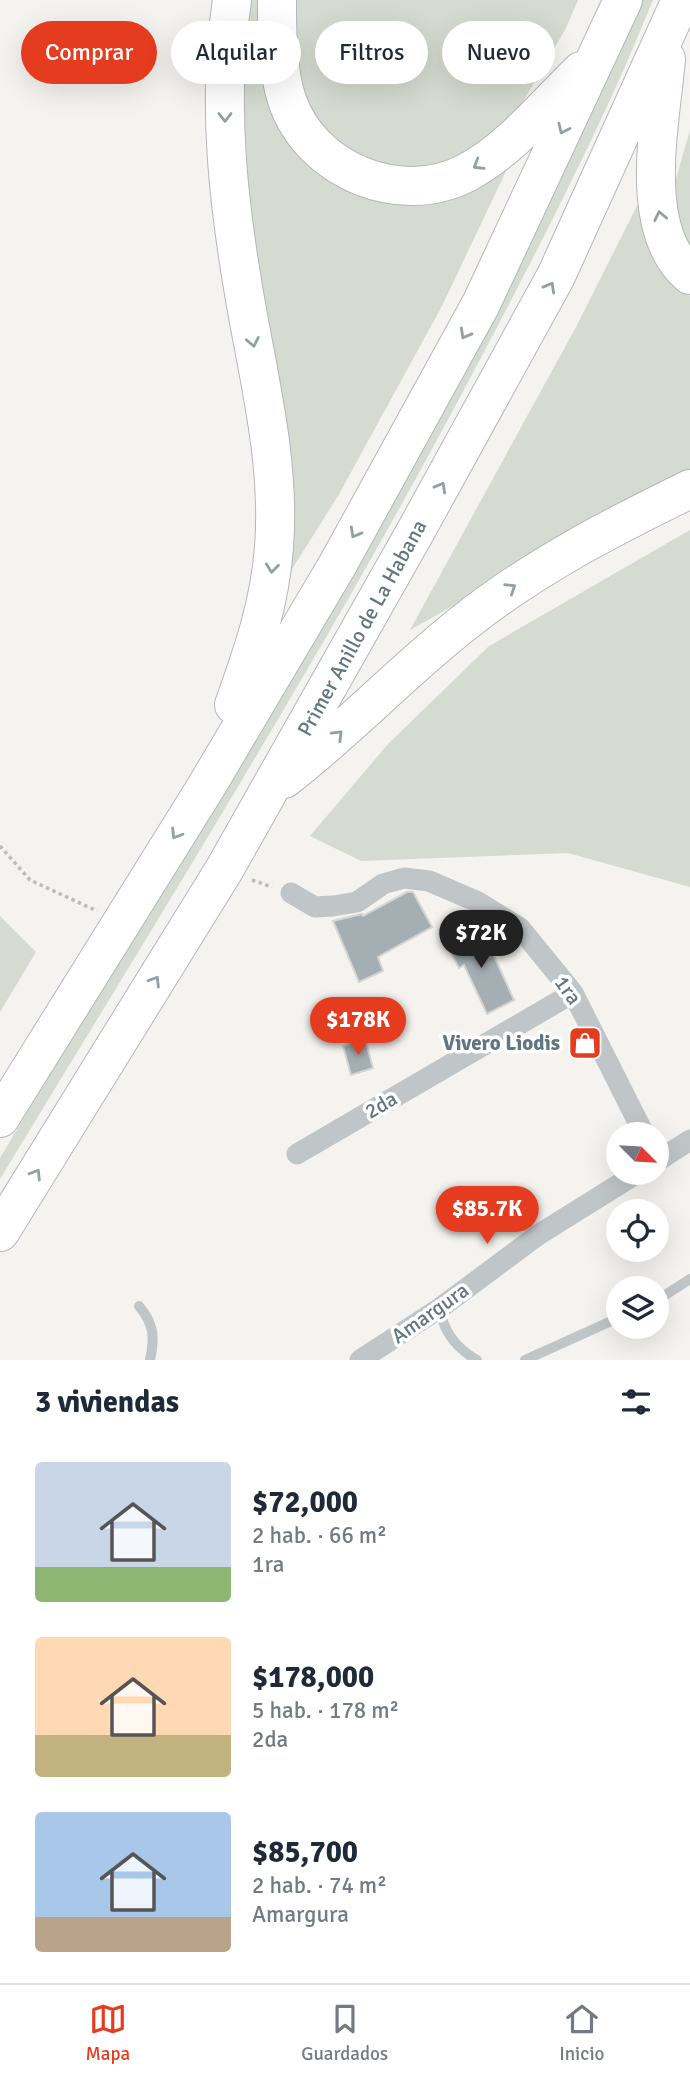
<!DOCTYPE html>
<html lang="es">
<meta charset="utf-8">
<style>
:root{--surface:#fff;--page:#f2f2f3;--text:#1f2937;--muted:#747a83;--line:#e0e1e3;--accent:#e53b1e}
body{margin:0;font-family:Signika,sans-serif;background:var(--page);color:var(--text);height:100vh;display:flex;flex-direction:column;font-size:26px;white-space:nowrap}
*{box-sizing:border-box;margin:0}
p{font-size:23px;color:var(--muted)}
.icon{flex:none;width:38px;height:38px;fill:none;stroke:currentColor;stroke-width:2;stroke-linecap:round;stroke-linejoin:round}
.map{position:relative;height:1360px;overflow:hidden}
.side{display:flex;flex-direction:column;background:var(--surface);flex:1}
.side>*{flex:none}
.top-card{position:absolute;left:21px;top:21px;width:649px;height:63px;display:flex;gap:14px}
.needle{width:46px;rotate:114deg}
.fabs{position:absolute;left:606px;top:1122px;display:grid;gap:14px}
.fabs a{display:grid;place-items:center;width:63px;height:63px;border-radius:50%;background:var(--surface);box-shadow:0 7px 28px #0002;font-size:35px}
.price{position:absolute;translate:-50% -60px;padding:0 16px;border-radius:24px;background:var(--accent);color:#fff;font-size:23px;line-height:46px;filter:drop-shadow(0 2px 4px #0008)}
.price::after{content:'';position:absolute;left:50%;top:42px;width:21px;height:16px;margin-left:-10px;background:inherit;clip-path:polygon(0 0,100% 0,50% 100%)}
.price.active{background:#222;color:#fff}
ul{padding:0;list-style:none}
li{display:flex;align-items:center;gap:21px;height:175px;padding:0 35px}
li span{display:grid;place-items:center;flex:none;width:196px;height:140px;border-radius:7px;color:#555}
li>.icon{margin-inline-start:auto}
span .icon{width:84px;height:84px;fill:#fffc;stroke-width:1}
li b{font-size:30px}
h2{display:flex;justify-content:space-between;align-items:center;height:84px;padding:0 35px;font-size:30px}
.tag{padding:0 24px;border-radius:32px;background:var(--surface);box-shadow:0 7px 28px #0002;font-size:24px;line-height:63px}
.tag.active{background:var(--accent);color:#fff}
.menu{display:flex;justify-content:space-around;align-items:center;height:98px;border-top:2px solid var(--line);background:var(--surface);font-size:19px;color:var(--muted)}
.menu a{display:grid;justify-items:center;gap:4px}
.menu .active{color:var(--accent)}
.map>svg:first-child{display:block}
.green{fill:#d5dbd0}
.building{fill:#a5afb3;stroke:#d5d4d2;stroke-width:2}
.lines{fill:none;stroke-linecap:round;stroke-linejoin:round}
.highway-casing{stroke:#b3b7b9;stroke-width:40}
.path{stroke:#babdbe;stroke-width:3.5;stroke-dasharray:3.5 3.5;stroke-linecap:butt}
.lane{stroke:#c0c5c7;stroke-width:10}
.street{stroke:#c0c5c7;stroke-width:21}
.highway{stroke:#fff;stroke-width:38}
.oneway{stroke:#919fa7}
.labels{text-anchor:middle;stroke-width:7;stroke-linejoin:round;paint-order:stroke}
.street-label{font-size:21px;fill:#627681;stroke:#fff}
.poi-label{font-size:21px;font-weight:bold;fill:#627681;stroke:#fff;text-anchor:end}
</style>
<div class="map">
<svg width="690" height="1360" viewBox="0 0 690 1360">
<rect width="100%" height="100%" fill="#f4f3ef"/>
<!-- green -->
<path class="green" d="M242 0H263L297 137 467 189 507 169 442 306 338 496 287 577 251 291 239 21Z
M292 0H578L566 28 524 100 510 118 463 157 426 168 372 167 321 130 302 92Z
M639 0H653C605 119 546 234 486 348 337 633 166 905 0 1179V1158L383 513Z
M690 130V249L676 220 675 182Z
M646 188 684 291 690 296V473L410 630 576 327Z
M690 530V887L568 853 361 861 310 836 388 744 489 646Z
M0 916 36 952 0 1012Z"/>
<!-- building -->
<path class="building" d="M407 892H413L432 927 378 957 383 971 359 982 333 921 362 914 363 916Z
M468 929 475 941 485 936 514 1000 487 1014 464 965 459 968 445 942Z
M365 1039 373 1068 351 1075 343 1046Z"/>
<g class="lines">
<defs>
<path id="highway" d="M232 0C216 106 229 211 248 316 262 392 280 469 274 547 270 603 253 652 234 705
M277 0C277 33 277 69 287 100 311 171 400 207 466 173 511 149 545 106 581 71
M666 59C661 121 636 229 690 275
M284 779C348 730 402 671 465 622 534 567 612 527 690 489
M0 1118 206 787 338 564 481 304 623 0
M0 1232 224 870 418 527 556 276 681 0"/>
</defs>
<!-- highway casing -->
<use href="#highway" class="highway-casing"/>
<!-- path -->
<path class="path" d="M0 846 30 880 97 911
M252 880 272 887"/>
<!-- lane -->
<path class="lane" d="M656 1301 690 1279
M139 1306C154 1324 155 1337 150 1360
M440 1308C443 1332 456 1348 477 1360
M525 1360 618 1318"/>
<!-- street -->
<path class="street" d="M291 893 315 907 333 906 357 902 383 884 404 878 429 881 478 902 520 928 573 993 644 1134
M297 1154 573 993
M656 1162 690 1140
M360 1360 440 1308 538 1235 639 1172"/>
<!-- highway -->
<use href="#highway" class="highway"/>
</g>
<!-- one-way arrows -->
<defs><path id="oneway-chevron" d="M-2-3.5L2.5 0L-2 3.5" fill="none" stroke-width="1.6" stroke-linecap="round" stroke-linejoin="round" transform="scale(1.75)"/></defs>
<g class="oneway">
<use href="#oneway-chevron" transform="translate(225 117) rotate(90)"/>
<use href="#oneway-chevron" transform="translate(563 129) rotate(115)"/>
<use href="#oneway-chevron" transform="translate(478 165) rotate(149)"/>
<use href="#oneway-chevron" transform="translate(660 216) rotate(-102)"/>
<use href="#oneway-chevron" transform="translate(550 287) rotate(-61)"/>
<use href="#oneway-chevron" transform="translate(465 334) rotate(119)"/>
<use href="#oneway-chevron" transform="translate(253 342) rotate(79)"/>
<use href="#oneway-chevron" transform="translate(441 487) rotate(-61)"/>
<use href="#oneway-chevron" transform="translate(355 533) rotate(119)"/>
<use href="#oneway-chevron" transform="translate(272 568) rotate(96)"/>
<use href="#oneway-chevron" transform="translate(511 588) rotate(-33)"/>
<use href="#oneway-chevron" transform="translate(338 735) rotate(-45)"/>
<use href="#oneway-chevron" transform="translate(176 834) rotate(122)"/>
<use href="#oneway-chevron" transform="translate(155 981) rotate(-58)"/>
<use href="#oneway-chevron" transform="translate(36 1174) rotate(-58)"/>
</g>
<!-- icons -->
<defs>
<symbol id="shop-square" viewBox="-11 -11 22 22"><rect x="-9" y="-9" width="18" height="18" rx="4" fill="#e53b1e" stroke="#fff"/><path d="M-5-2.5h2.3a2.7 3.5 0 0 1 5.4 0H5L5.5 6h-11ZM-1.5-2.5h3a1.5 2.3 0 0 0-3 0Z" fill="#fff"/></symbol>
</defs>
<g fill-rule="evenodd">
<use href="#shop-square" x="566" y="1024" width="38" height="38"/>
</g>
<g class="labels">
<!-- street labels -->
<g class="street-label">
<text transform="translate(362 628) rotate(-61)" y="7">Primer Anillo de La Habana</text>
<text transform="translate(568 990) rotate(55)" y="7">1ra</text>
<text transform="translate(381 1105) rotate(-30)" y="7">2da</text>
<text transform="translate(430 1313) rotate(-35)" y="7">Amargura</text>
</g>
<!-- poi labels -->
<g class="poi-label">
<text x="560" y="1050">Vivero Liodis</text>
</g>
</g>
</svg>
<div class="fabs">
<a><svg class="needle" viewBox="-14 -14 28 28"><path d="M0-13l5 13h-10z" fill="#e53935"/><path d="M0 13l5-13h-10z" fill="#747a83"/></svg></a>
<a><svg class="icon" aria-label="locate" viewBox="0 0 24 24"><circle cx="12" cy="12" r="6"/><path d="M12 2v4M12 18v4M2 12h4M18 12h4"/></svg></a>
<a><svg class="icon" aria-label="layers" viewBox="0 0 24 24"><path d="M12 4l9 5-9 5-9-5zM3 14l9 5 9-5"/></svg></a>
</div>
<b class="price active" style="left:481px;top:970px">$72K</b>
<b class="price" style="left:358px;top:1057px">$178K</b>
<b class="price" style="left:487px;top:1246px">$85.7K</b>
<div class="top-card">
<a class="tag active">Comprar</a>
<a class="tag">Alquilar</a>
<a class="tag">Filtros</a>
<a class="tag">Nuevo</a>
</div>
</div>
<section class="side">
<h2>3 viviendas<svg class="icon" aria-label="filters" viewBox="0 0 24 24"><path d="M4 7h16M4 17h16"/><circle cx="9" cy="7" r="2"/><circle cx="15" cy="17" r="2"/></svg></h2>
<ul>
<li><span style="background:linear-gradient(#c9d6e8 75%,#8fb573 0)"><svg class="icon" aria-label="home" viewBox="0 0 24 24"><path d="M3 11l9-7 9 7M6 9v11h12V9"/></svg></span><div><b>$72,000</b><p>2 hab. · 66 m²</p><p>1ra</p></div></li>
<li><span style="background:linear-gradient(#ffd9b3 70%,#c2b280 0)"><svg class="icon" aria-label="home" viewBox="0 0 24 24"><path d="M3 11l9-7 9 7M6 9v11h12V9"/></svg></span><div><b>$178,000</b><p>5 hab. · 178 m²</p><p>2da</p></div></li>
<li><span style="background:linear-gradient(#a9c7e8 75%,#b9a48a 0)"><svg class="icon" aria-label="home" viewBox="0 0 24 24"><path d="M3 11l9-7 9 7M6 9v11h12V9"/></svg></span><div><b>$85,700</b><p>2 hab. · 74 m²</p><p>Amargura</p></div></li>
</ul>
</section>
<nav class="menu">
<a class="active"><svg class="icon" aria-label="map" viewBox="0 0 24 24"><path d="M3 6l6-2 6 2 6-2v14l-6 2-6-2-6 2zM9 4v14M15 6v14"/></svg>Mapa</a>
<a><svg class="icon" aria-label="saved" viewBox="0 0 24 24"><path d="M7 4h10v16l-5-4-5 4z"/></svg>Guardados</a>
<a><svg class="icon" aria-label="home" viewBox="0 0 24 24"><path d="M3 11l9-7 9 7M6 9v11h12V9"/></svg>Inicio</a>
</nav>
